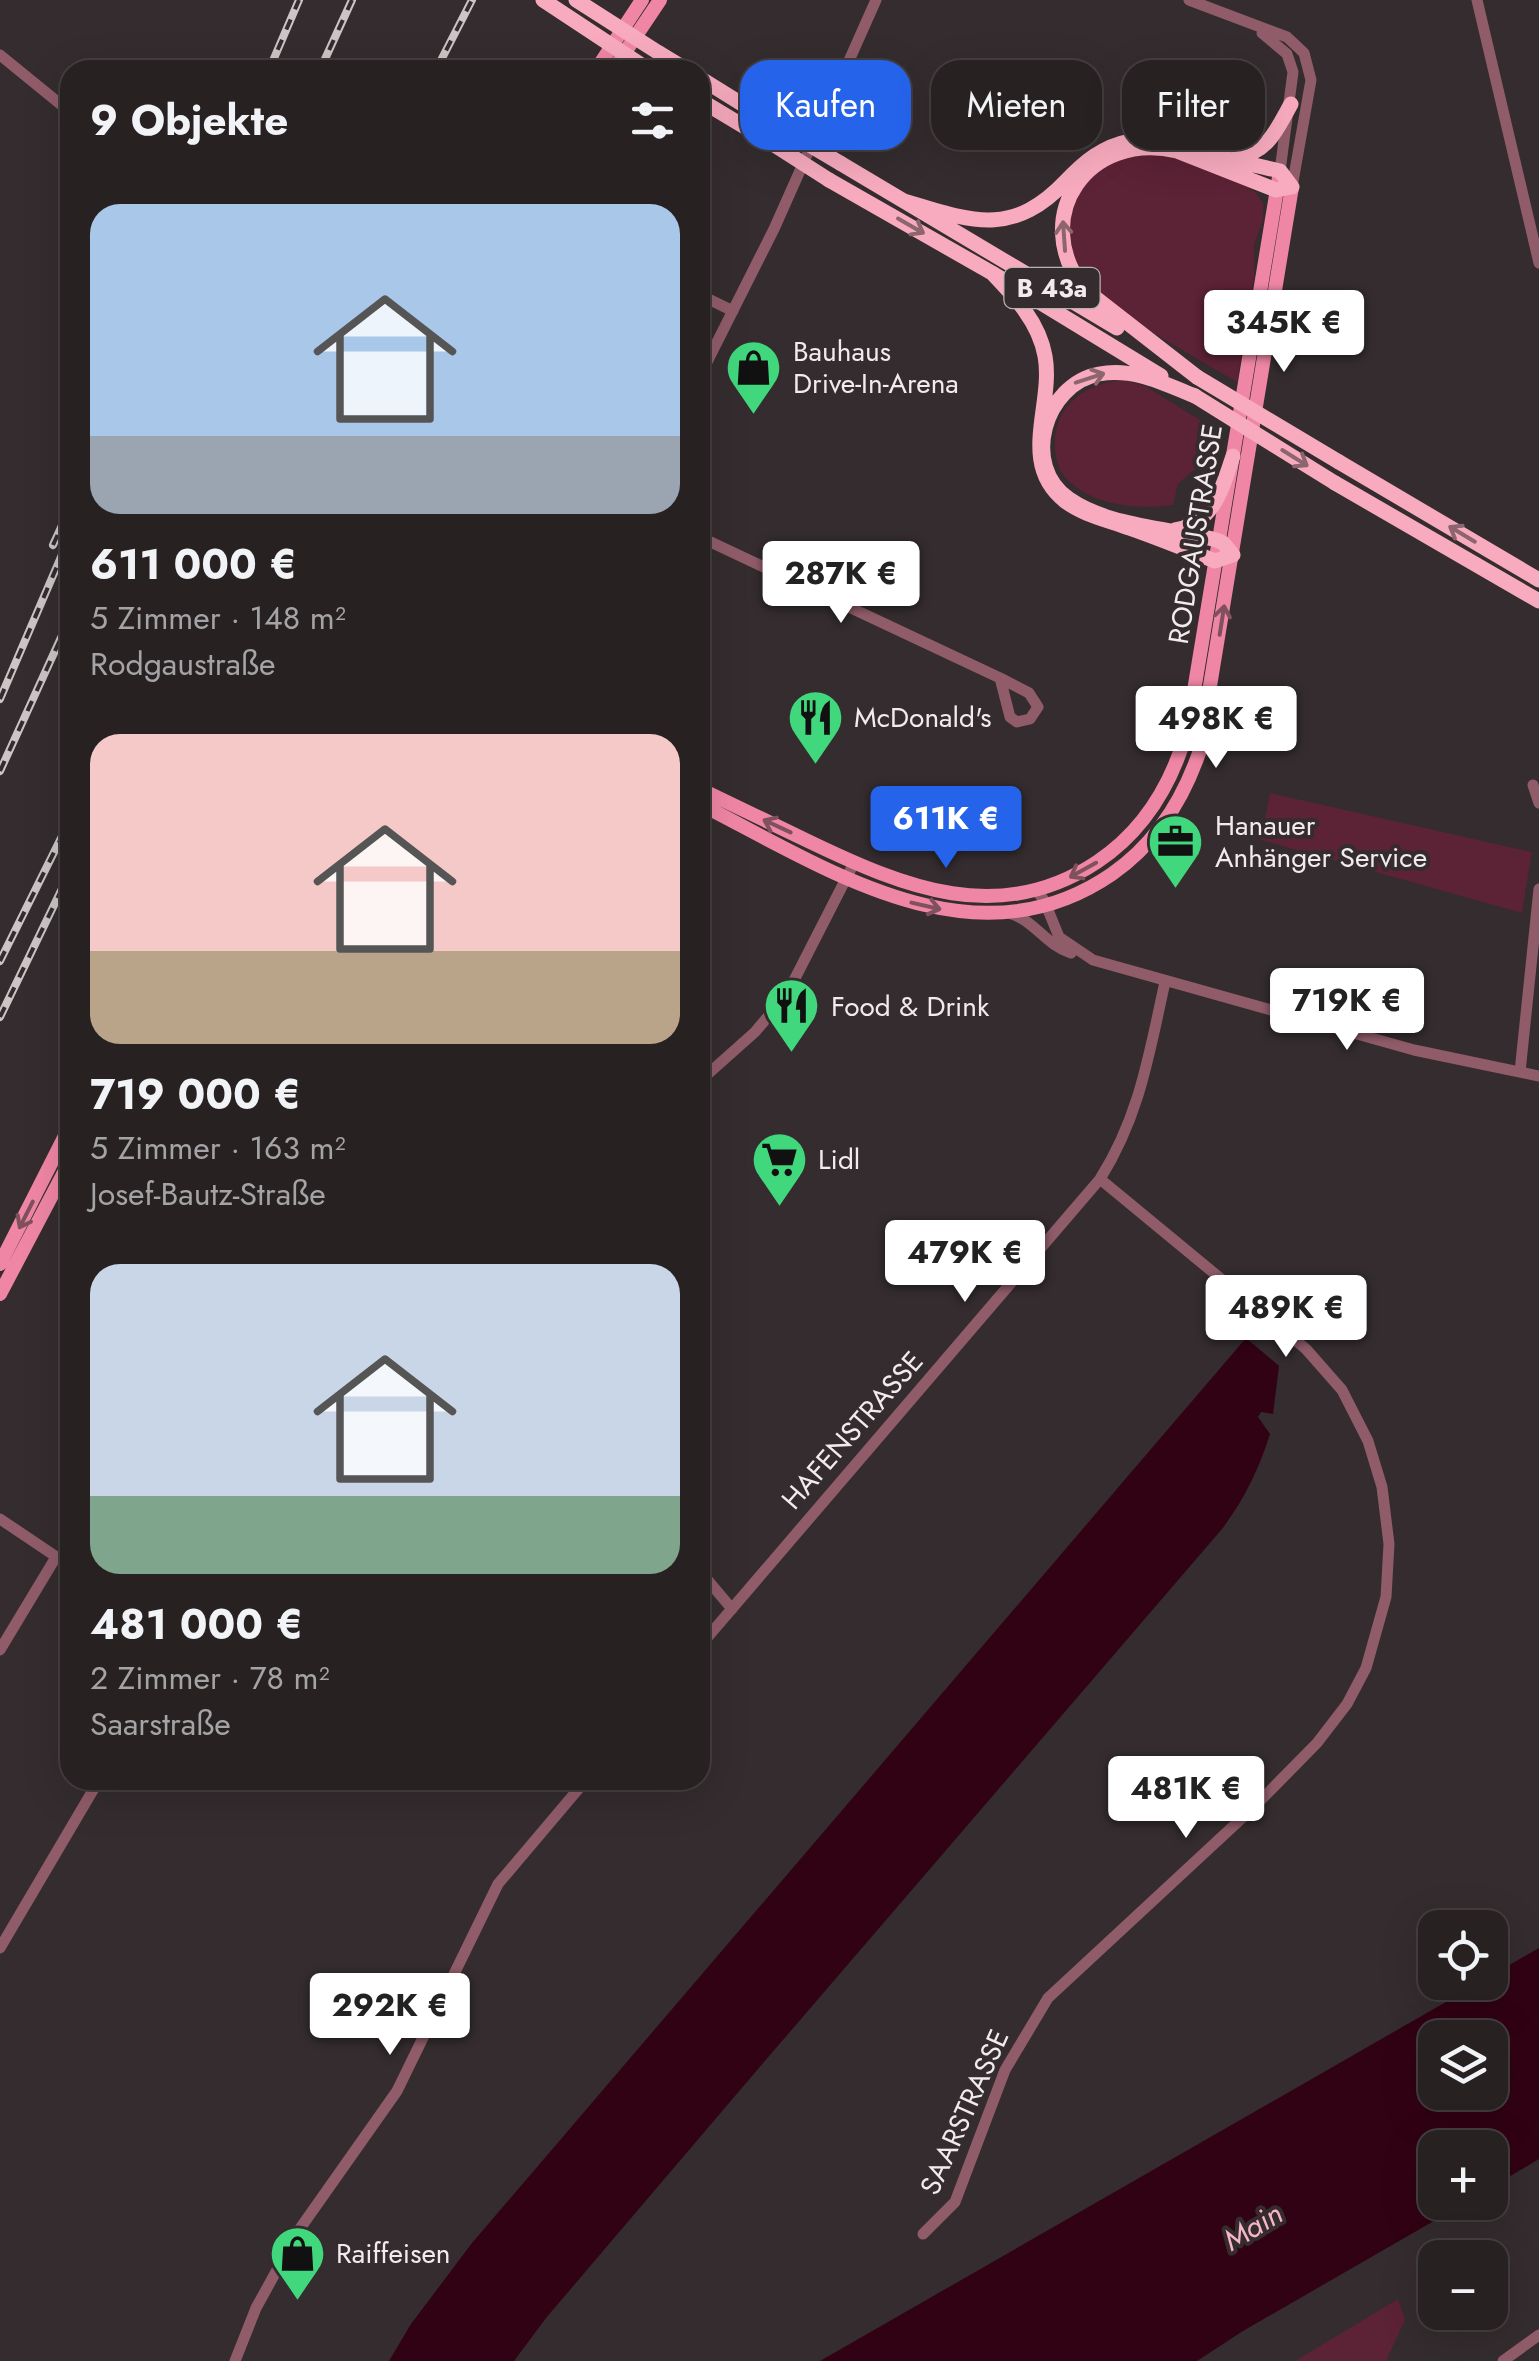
<!DOCTYPE html>
<html lang="de">
<meta charset="utf-8">
<style>
:root{--surface:#272122;--page:#332e2f;--text:#f1f3f6;--muted:#a4a3a5;--line:#433e40;--accent:#2563eb}
body{margin:0;font-family:Jost,sans-serif;background:var(--page);color:var(--text);height:100vh;display:flex;flex-direction:column;font-size:38px;white-space:nowrap}
*{box-sizing:border-box;margin:0}
p{font-size:32px;color:var(--muted)}
.icon{flex:none;width:55px;height:55px;fill:none;stroke:currentColor;stroke-width:2;stroke-linecap:round;stroke-linejoin:round}
.map{position:relative;flex:1;overflow:hidden}
.panel{position:absolute;left:60px;top:60px;width:650px;height:1730px;display:flex;flex-direction:column;background:var(--surface);border-radius:30px;box-shadow:0 10px 40px #0002,0 0 0 2px var(--line)}
.panel>*{flex:none}
.hud{position:absolute;left:740px;top:60px;width:648px;height:90px;display:flex;gap:20px}
.tools{position:absolute;left:1418px;top:1910px;display:grid;gap:20px}
.tools a{display:grid;place-items:center;width:90px;height:90px;border-radius:20px;background:var(--surface);box-shadow:0 10px 40px #0002,0 0 0 2px var(--line);font-size:50px}
.price{position:absolute;translate:-50% -85px;padding:0 22px;border-radius:10px;background:#fff;color:#222;font-size:32px;line-height:65px;filter:drop-shadow(0 2px 5px #0008)}
.price::after{content:'';position:absolute;left:50%;top:60px;width:30px;height:22px;margin-left:-15px;background:inherit;clip-path:polygon(0 0,100% 0,50% 100%)}
.price.selected{background:var(--accent);color:#fff}
ul{padding:0;list-style:none}
li{display:grid;align-content:center;gap:20px;height:530px;padding:0 30px}
li span{display:grid;place-items:center;height:310px;border-radius:30px;color:#555}
li>.icon{margin-inline-start:auto}
span .icon{width:180px;height:180px;fill:#fffc;stroke-width:1}
li b{font-size:42px}
h2{display:flex;justify-content:space-between;align-items:center;height:120px;padding:0 30px;font-size:42px}
.chip{padding:0 35px;border-radius:30px;background:var(--surface);box-shadow:0 10px 40px #0002,0 0 0 2px var(--line);font-size:35px;line-height:90px}
.chip.selected{background:var(--accent);color:#fff}
.map>svg:first-child{display:block}
.green{fill:#5c2235}
.water{fill:#310214;fill-rule:evenodd}
.lines{fill:none;stroke-linecap:round;stroke-linejoin:round}
.minor{stroke:#905c6a;stroke-width:11}
.major{stroke:#f086a5;stroke-width:14}
.highway{stroke:#f8abbf;stroke-width:15}
.rail-casing{stroke:#cbc5c6;stroke-width:8}
.rail{stroke:#342c2e;stroke-width:4;stroke-dasharray:11;stroke-linecap:butt}
.highway-bridge{stroke:#f8abbf;stroke-width:15}
.oneway{stroke:#8c656f}
.oneway2{stroke:#7f505e}
.labels{text-anchor:middle;stroke-width:8;stroke-linejoin:round;paint-order:stroke}
.shield{fill:#342c2e;stroke:#b8b2b3;stroke-width:2.5}
.shield-label{font-size:25px;font-weight:bold;fill:#f1ebec}
.poi-label{font-size:28px;fill:#f1ebec;stroke:#342c2e;text-anchor:start}
.street-label{font-size:28px;fill:#f1ebec;stroke:#342c2e}
.water-label{font-size:30px;font-style:italic;fill:#f5b6c6;stroke:#342c2e}
</style>
<div class="map">
<svg width="1539" height="2361" viewBox="0 0 1539 2361">
<rect width="100%" height="100%" fill="#342c2e"/>
<!-- green -->
<path class="green" d="M1161 151 1238 181 1256 193 1263 203V220L1254 245V277L1237 382 1097 300 1066 247 1072 200 1103 163Z
M1123 380 1145 386 1208 425 1195 469 1178 484 1173 505C1140 510 1095 506 1070 482 1059 473 1056 461 1055 448 1052 407 1085 383 1123 380Z
M1270 793 1532 852 1522 913 1261 840Z
M1398 2299 1405 2320 1386 2361H1295Z"/>
<!-- water -->
<path class="water" d="M1246 1338 1279 1366 1273 1414 1261 1412 1258 1417 1270 1434C1259 1469 1244 1500 1222 1529L752 2076 546 2318 514 2361H389L411 2324 472 2243Z
M1539 1948V2159L1490 2188V2148H1435V2202L1465 2203 1243 2331 1197 2361H820L1479 1983 1490 1982V1976ZM1435 2038H1490V2092H1435Z"/>
<g class="lines">
<!-- minor -->
<path class="minor" d="M1189 0 1287 37 1304 53 1311 80 1292 187
M1477 0 1539 263
M1262 33 1287 54 1293 72 1280 171
M0 55 70 112
M700 295 733 311
M700 376 774 229 876 0
M700 537 1000 678 1029 693 1038 707 1030 719 1017 722 1010 717 1000 678
M1533 785 1539 803
M1036 890 1044 900 1059 937 1093 960 1414 1050 1539 1076
M1008 913C1034 919 1044 944 1071 953
M1520 1072 1539 889
M700 1081 755 1032 787 994 854 863
M0 1519 70 1566
M700 1571 732 1609
M700 1646 1100 1179C1140 1115 1149 1054 1165 982
M0 1650 56 1557
M0 1948 99 1780
M923 2234 955 2202 1005 2070 1048 1998 1255 1806 1317 1743 1347 1704 1366 1668 1386 1597 1389 1544 1382 1487 1368 1441 1342 1390 1306 1349 1100 1179
M235 2361 256 2308 299 2230 397 2091 498 1884 586 1780
M1503 2361 1539 2335"/>
<!-- major -->
<path class="major" d="M596 70 642 0
M613 70 660 0
M700 789C737 807 773 824 810 842 904 887 999 927 1097 862 1145 830 1173 782 1188 727L1280 171
M700 804C826 868 974 969 1112 874 1155 844 1182 802 1199 753L1292 187
M0 1264 70 1126
M0 1294 70 1161"/>
<!-- highway -->
<path class="highway" d="M659 53 687 70
M700 78 774 124
M700 100 765 139
M1237 157C1268 153 1277 129 1291 104
M840 163 1117 328
M829 180 992 273 1161 376
M904 201C971 221 1012 238 1066 181 1084 162 1103 146 1130 141 1157 136 1179 146 1204 153 1229 160 1255 165 1280 171L1292 187 1276 190 1177 151C1089 130 1028 216 1084 289L1197 377
M992 273C1015 297 1039 322 1045 356 1054 405 1017 463 1065 501 1083 515 1108 520 1129 528 1158 538 1187 550 1215 561L1233 555C1230 551 1227 547 1223 543 1213 537 1197 537 1186 534 1148 526 1102 522 1069 499 1020 465 1045 384 1099 374 1133 367 1165 384 1195 396
M1339 462 1539 580
M1335 483 1539 601
M1175 530C1214 523 1222 489 1233 456"/>
<defs>
<path id="rail" d="M269 70 299 0
M320 70 352 0
M436 70 472 0
M53 545 70 508
M0 699 70 536
M0 771 70 618
M0 961 70 820
M0 1017 70 872"/>
</defs>
<!-- rail casing -->
<use href="#rail" class="rail-casing"/>
<!-- rail -->
<use href="#rail" class="rail"/>
<!-- highway-bridge -->
<path class="highway-bridge" d="M543 0 649 70
M576 0 659 53
M774 124 840 163
M765 139 829 180
M1197 377 1339 462
M1195 396 1335 483"/>
</g>
<!-- one-way arrows -->
<defs><path id="oneway-shaft" d="M-6 0H5M1.5-3L5.5 0L1.5 3" fill="none" stroke-width="1.6" stroke-linecap="round" stroke-linejoin="round" transform="scale(2.5)"/></defs>
<g class="oneway">
<use href="#oneway-shaft" transform="translate(911 226) rotate(30)"/>
<use href="#oneway-shaft" transform="translate(1064 236) rotate(-94)"/>
<use href="#oneway-shaft" transform="translate(1090 378) rotate(-18)"/>
<use href="#oneway-shaft" transform="translate(1295 458) rotate(32)"/>
<use href="#oneway-shaft" transform="translate(1462 534) rotate(-149)"/>
</g>
<g class="oneway2">
<use href="#oneway-shaft" transform="translate(1222 620) rotate(-81)"/>
<use href="#oneway-shaft" transform="translate(777 826) rotate(-155)"/>
<use href="#oneway-shaft" transform="translate(1083 870) rotate(151)"/>
<use href="#oneway-shaft" transform="translate(926 906) rotate(13)"/>
<use href="#oneway-shaft" transform="translate(26 1215) rotate(117)"/>
</g>
<!-- icons -->
<defs>
<symbol id="shop-pin" viewBox="-11 -11 22 30"><path d="M0 17L-7.5 6A9.5 9.5 0 1 1 7.5 6Z" fill="#41d77c" stroke="#342c2e"/><path d="M-5-2.5h2.3a2.7 3.5 0 0 1 5.4 0H5L5.5 6h-11ZM-1.5-2.5h3a1.5 2.3 0 0 0-3 0Z" fill="#111"/></symbol>
<symbol id="restaurant-pin" viewBox="-11 -11 22 30"><path d="M0 17L-7.5 6A9.5 9.5 0 1 1 7.5 6Z" fill="#41d77c" stroke="#342c2e"/><path d="M-5-6h1v4h1v-4h1v4h1v-4h1v5L-1.5 .5V6h-2V.5L-5-1ZM5-6V6H3V1.5H1.5Q1.5-4 5-6Z" fill="#111"/></symbol>
<symbol id="office-pin" viewBox="-11 -11 22 30"><path d="M0 17L-7.5 6A9.5 9.5 0 1 1 7.5 6Z" fill="#41d77c" stroke="#342c2e"/><path d="M-6-3h4V-5.5h4V-3h4V5H-6ZM-1-4.5V-3h2v-1.5ZM-6 0V1H6V0Z" fill="#111"/></symbol>
<symbol id="supermarket-pin" viewBox="-11 -11 22 30"><path d="M0 17L-7.5 6A9.5 9.5 0 1 1 7.5 6Z" fill="#41d77c" stroke="#342c2e"/><path d="M-6-5.5h2.5l.6 2H6L4.5 2H-2.5L-4.4-4H-6ZM-1.5 3.2a1.3 1.3 0 1 0 .1 0ZM3 3.2a1.3 1.3 0 1 0 .1 0Z" fill="#111"/></symbol>
</defs>
<g fill-rule="evenodd">
<use href="#shop-pin" x="722" y="336" width="63" height="86"/>
<use href="#restaurant-pin" x="784" y="686" width="63" height="86"/>
<use href="#office-pin" x="1144" y="810" width="63" height="86"/>
<use href="#restaurant-pin" x="760" y="974" width="63" height="86"/>
<use href="#supermarket-pin" x="748" y="1128" width="63" height="86"/>
<use href="#shop-pin" x="266" y="2222" width="63" height="86"/>
</g>
<g class="labels">
<!-- shield labels -->
<rect class="shield" x="1004.5" y="268" width="95" height="40" rx="8"/>
<g class="shield-label">
<text x="1052" y="297">B 43a</text>
</g>
<!-- poi labels -->
<g class="poi-label">
<text x="793" y="361">Bauhaus<tspan x="793" dy="32">Drive-In-Arena</tspan></text>
<text x="854" y="727">McDonald's</text>
<text x="1215" y="835">Hanauer<tspan x="1215" dy="32">Anhänger Service</tspan></text>
<text x="831" y="1016">Food &amp; Drink</text>
<text x="818" y="1169">Lidl</text>
<text x="336" y="2263">Raiffeisen</text>
</g>
<!-- street labels -->
<g class="street-label">
<text transform="translate(1195 534) rotate(-81)" y="10">RODGAUSTRASSE</text>
<text transform="translate(852 1430) rotate(-49)" y="10">HAFENSTRASSE</text>
<text transform="translate(964 2112) rotate(-66)" y="10">SAARSTRASSE</text>
</g>
<!-- water labels -->
<g class="water-label">
<text transform="translate(1253 2227) rotate(-31)" y="10">Main</text>
</g>
</g>
</svg>
<div class="tools">
<a><svg class="icon" aria-label="locate" viewBox="0 0 24 24"><circle cx="12" cy="12" r="6"/><path d="M12 2v4M12 18v4M2 12h4M18 12h4"/></svg></a>
<a><svg class="icon" aria-label="layers" viewBox="0 0 24 24"><path d="M12 4l9 5-9 5-9-5zM3 14l9 5 9-5"/></svg></a>
<a>+</a>
<a>−</a>
</div>
<b class="price" style="left:1284px;top:375px">345K €</b>
<b class="price" style="left:841px;top:626px">287K €</b>
<b class="price" style="left:1216px;top:771px">498K €</b>
<b class="price selected" style="left:946px;top:871px">611K €</b>
<b class="price" style="left:1347px;top:1053px">719K €</b>
<b class="price" style="left:965px;top:1305px">479K €</b>
<b class="price" style="left:1286px;top:1360px">489K €</b>
<b class="price" style="left:1186px;top:1841px">481K €</b>
<b class="price" style="left:390px;top:2058px">292K €</b>
<div class="hud">
<a class="chip selected">Kaufen</a>
<a class="chip">Mieten</a>
<a class="chip">Filter</a>
</div>
<section class="panel">
<h2>9 Objekte<svg class="icon" aria-label="filters" viewBox="0 0 24 24"><path d="M4 7h16M4 17h16"/><circle cx="9" cy="7" r="2"/><circle cx="15" cy="17" r="2"/></svg></h2>
<ul>
<li><span style="background:linear-gradient(#a9c7e8 75%,#9aa5b1 0)"><svg class="icon" aria-label="home" viewBox="0 0 24 24"><path d="M3 11l9-7 9 7M6 9v11h12V9"/></svg></span><div><b>611 000 €</b><p>5 Zimmer · 148 m²</p><p>Rodgaustraße</p></div></li>
<li><span style="background:linear-gradient(#f6c9c9 70%,#b9a48a 0)"><svg class="icon" aria-label="home" viewBox="0 0 24 24"><path d="M3 11l9-7 9 7M6 9v11h12V9"/></svg></span><div><b>719 000 €</b><p>5 Zimmer · 163 m²</p><p>Josef-Bautz-Straße</p></div></li>
<li><span style="background:linear-gradient(#c9d6e8 75%,#7fa58c 0)"><svg class="icon" aria-label="home" viewBox="0 0 24 24"><path d="M3 11l9-7 9 7M6 9v11h12V9"/></svg></span><div><b>481 000 €</b><p>2 Zimmer · 78 m²</p><p>Saarstraße</p></div></li>
</ul>
</section>
</div>
